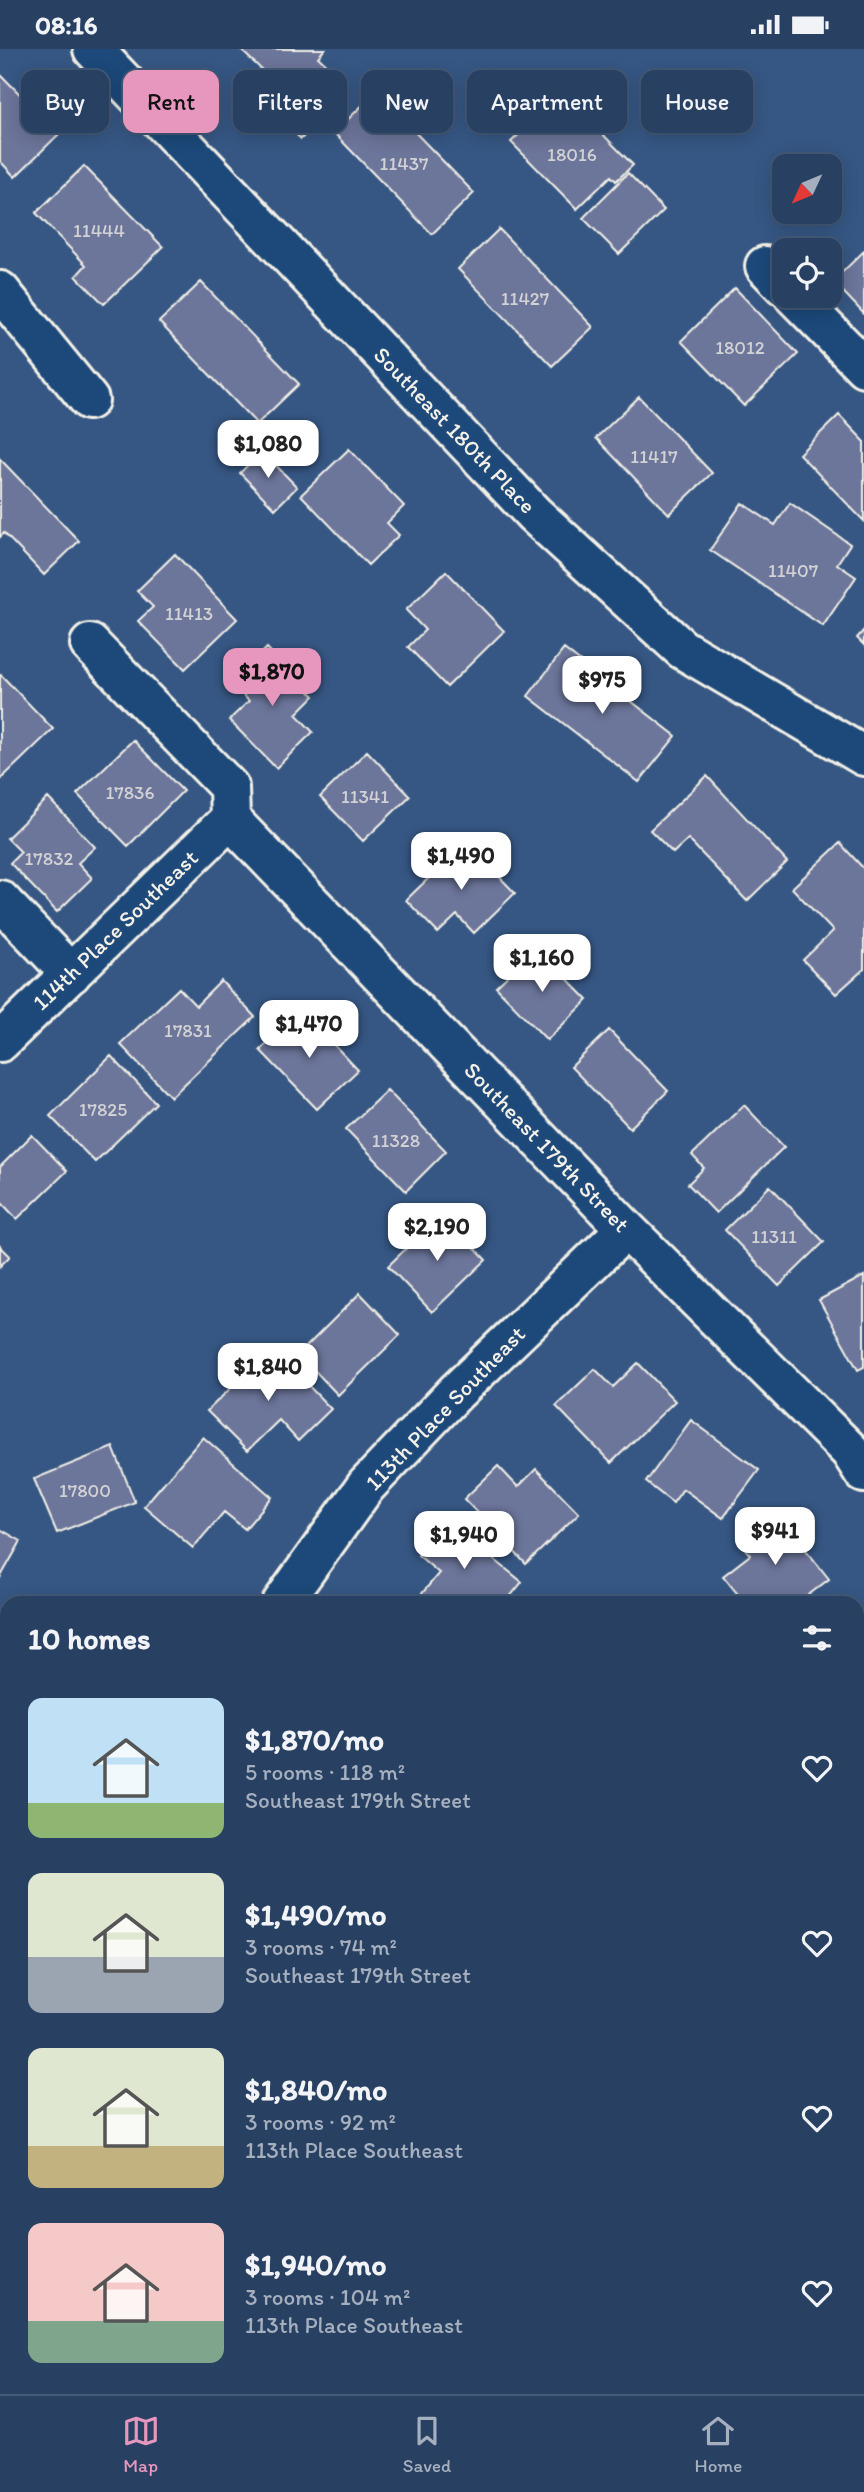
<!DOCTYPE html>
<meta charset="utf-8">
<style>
:root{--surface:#284163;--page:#304869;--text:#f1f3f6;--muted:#a5afbe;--line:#445a78;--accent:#e797bd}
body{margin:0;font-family:Itim,sans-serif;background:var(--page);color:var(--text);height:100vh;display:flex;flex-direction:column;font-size:26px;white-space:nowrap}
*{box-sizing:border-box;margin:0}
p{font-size:23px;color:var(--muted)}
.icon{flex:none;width:38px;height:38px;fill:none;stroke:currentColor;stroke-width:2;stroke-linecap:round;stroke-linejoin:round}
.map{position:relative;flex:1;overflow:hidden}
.drawer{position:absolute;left:0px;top:1547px;width:864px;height:798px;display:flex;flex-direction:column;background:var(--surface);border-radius:21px 21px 0 0;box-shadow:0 4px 18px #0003,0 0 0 2px var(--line)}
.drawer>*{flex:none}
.hud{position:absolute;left:21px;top:21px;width:822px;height:63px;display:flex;gap:14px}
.needle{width:46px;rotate:226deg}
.buttons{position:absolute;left:772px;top:105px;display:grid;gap:14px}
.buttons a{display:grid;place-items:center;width:70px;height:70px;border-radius:14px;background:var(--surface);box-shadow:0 4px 18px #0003,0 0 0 2px var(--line);font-size:35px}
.price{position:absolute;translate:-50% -60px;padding:0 16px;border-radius:14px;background:#fff;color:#222;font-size:23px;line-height:46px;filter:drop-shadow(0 2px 4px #0008)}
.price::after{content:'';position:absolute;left:50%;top:42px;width:21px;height:16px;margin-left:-10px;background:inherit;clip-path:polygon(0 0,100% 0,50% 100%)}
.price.on{background:var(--accent);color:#111}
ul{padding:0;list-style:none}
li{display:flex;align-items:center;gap:21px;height:175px;padding:0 28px}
li span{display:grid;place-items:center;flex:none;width:196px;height:140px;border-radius:14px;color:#555}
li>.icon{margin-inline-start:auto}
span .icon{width:84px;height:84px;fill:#fffc;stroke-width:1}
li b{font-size:30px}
h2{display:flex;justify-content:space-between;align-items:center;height:84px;padding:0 28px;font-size:30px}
.tag{padding:0 24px;border-radius:14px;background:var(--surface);box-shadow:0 4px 18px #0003,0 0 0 2px var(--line);font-size:24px;line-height:63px}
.tag.on{background:var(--accent);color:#111}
.status{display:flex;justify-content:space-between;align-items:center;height:49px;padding:0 35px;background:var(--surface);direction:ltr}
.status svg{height:19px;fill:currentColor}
.tab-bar{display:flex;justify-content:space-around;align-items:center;height:98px;border-top:2px solid var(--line);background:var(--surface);font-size:19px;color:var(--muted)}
.tab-bar a{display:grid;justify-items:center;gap:4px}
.tab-bar .on{color:var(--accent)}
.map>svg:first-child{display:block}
.building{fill:#6c749a;stroke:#f4f1e8;stroke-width:2}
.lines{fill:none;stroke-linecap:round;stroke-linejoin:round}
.minor-casing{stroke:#f4f1e8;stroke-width:44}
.minor{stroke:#1f4a7a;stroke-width:38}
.labels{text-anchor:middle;stroke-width:6;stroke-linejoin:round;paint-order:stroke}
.number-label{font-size:19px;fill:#d2d2d4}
.street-label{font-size:23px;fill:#f4f1e8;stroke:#1f4a7a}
</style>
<div class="status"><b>08:16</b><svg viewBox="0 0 49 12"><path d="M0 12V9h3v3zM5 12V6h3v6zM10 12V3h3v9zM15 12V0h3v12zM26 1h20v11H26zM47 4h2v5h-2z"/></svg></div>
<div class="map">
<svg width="864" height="2345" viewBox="0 0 864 2345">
<rect width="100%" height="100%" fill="#365784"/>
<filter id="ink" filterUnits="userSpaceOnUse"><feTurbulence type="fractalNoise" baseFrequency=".0143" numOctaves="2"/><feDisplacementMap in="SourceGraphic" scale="14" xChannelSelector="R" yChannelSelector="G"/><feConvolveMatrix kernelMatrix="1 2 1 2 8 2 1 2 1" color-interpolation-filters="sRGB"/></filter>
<g filter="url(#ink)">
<!-- building -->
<path class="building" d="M240 0H325L318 8 330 19 307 42 329 62 301 90 247 37 262 21Z
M0 25 59 85 15 128 0 112Z
M376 43 474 144 432 185 334 84Z
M579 61 633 116 616 132 611 127 577 160 511 93 543 62 560 79Z
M84 117 163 198 104 255 76 227 86 216 36 164Z
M628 124 664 161 619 205 583 169Z
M499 180 593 278 552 317 458 220Z
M864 202V265L833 232Z
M201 233 299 335 257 375 159 273Z
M735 239 798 305 744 357 681 292Z
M639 348 712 424 669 465 596 389Z
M839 366 864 392V472L799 405Z
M349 400 404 457 387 474 399 486 368 516 301 446Z
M262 402 297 438 275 460 240 424Z
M0 410 79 492 44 526 4 484 0 488Z
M742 454 775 476 790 454 850 495 837 515 856 528 823 577 710 501Z
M175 505 237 570 185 620 138 572 153 558 137 542Z
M446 522 504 582 447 638 408 598 425 581 406 561Z
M864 581V596L857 589Z
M267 599 314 647 296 665 313 683 276 719 229 671 249 652 231 634Z
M564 600 676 687 639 733 528 647Z
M1 626 53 680 0 731V627Z
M133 691 183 742 128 797 77 745Z
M367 702 410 747 363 792 320 748Z
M707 727 787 813 747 852 688 790 673 804 650 781Z
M48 749 95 798 78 814 92 829 57 863 10 814 21 803 7 789Z
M466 793 515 844 474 884 457 866 438 884 406 851Z
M840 794 864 820V920L836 945 803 911 833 882 792 839Z
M537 899 588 951 547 991 496 938Z
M221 932 255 968 171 1048 120 995 179 939 196 957Z
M301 961 358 1021 317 1060 260 1001Z
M609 981 668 1042 630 1079 571 1018Z
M111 1007 156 1054 95 1113 50 1067Z
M387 1041 446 1102 406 1142 346 1080Z
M744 1056 784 1098 716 1164 688 1135 704 1119 692 1106Z
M32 1086 67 1122 17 1170 0 1152V1118Z
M770 1137 824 1193 779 1237 725 1181Z
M442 1165 486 1211 432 1263 388 1217Z
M0 1197 10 1207 0 1217Z
M864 1227V1318L858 1321 819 1251Z
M360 1244 400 1286 338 1346 299 1305Z
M272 1299 331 1360 298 1392 279 1371 247 1402 207 1362Z
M638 1314 675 1352 611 1414 556 1357 595 1320 613 1338Z
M691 1371 759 1421 723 1469 683 1440 673 1454 646 1433Z
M203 1388 272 1448 245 1480 224 1463 193 1499 144 1457Z
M113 1398 135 1453 57 1484 34 1430Z
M498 1417 518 1438 536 1420 579 1464 526 1515 464 1450Z
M776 1463 829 1530 798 1554H745L723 1527 750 1506 739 1492Z
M446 1471 522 1533 505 1554H414L439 1524 418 1506Z
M0 1480 21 1492 0 1529Z
M0 1621 7 1637V1696L0 1699Z
M864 1819V1881L858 1875V1825Z
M7 1847V1926L0 1915V1852Z
M858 1895 864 1902V1911L858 1918Z
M0 1995H7V2075L0 2076Z
M858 2113 864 2120V2169L858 2176Z
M0 2252 7 2260V2338H16L9 2345H0Z
M864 2300V2345H849L842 2338H858V2306Z
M350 2338H414L406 2345H356Z
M456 2338H499L505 2345H449Z
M537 2338H564L556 2345H544Z
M588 2338H655L662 2345H581Z"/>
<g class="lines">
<defs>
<path id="minor" d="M93 0 534 465 682 600 864 707
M765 217 784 237
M0 242 89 351
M794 247 864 318
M90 595 229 738 230 770
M230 770 626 1180 850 1402 864 1424
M0 851 71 925
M0 993 230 770
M282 1554 366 1437 456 1343 626 1180
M858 1729 864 1725
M0 1783 7 1781
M858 2040 864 2047
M311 2338 318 2345
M194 2345 201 2338"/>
</defs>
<!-- minor casing -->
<use href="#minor" class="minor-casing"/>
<!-- minor -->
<use href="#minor" class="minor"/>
</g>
</g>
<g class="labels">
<!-- number labels -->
<g class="number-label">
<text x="572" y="112">18016</text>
<text x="404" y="121">11437</text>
<text x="99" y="188">11444</text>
<text x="525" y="256">11427</text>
<text x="740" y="305">18012</text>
<text x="654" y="414">11417</text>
<text x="793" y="528">11407</text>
<text x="189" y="571">11413</text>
<text x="130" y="750">17836</text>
<text x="365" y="754">11341</text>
<text x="49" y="816">17832</text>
<text x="188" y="988">17831</text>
<text x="103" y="1067">17825</text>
<text x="396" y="1098">11328</text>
<text x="774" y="1194">11311</text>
<text x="85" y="1448">17800</text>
</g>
<!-- street labels -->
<g class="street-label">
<text transform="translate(455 381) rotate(46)" y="8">Southeast 180th Place</text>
<text transform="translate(115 881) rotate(-44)" y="8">114th Place Southeast</text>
<text transform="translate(547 1098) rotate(46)" y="8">Southeast 179th Street</text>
<text transform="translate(445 1359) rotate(-46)" y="8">113th Place Southeast</text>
</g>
</g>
</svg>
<div class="buttons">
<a><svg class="needle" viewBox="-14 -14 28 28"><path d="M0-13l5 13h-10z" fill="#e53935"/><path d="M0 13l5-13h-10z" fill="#a5afbe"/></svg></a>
<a><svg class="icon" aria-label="locate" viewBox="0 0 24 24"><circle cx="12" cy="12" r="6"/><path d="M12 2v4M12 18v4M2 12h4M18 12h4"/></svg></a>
</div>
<b class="price" style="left:268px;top:431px">$1,080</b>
<b class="price on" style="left:272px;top:659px">$1,870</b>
<b class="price" style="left:602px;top:667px">$975</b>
<b class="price" style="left:461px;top:843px">$1,490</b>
<b class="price" style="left:542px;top:945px">$1,160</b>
<b class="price" style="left:309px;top:1011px">$1,470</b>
<b class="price" style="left:437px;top:1214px">$2,190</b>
<b class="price" style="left:268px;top:1354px">$1,840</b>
<b class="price" style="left:775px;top:1518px">$941</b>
<b class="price" style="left:464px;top:1522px">$1,940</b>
<div class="hud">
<a class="tag">Buy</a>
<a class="tag on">Rent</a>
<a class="tag">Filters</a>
<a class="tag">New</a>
<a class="tag">Apartment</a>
<a class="tag">House</a>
</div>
<section class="drawer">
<h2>10 homes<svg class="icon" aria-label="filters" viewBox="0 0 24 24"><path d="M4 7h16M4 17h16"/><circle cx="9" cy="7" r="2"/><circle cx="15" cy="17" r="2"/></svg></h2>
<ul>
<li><span style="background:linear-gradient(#bfe0f5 75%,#8fb573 0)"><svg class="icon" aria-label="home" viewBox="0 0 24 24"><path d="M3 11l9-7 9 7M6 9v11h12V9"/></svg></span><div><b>$1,870/mo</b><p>5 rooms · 118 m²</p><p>Southeast 179th Street</p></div><svg class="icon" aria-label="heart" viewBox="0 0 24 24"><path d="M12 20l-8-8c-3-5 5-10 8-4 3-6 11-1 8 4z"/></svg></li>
<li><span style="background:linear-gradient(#dfe7d0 60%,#9aa5b1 0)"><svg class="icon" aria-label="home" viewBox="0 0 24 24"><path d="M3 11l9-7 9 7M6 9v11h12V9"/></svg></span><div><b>$1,490/mo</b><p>3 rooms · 74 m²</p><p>Southeast 179th Street</p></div><svg class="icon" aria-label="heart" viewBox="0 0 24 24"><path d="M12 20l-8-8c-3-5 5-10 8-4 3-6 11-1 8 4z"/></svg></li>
<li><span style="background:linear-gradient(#dfe7d0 70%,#c2b280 0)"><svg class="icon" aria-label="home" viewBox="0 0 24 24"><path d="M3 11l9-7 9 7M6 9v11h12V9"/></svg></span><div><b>$1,840/mo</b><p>3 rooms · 92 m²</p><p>113th Place Southeast</p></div><svg class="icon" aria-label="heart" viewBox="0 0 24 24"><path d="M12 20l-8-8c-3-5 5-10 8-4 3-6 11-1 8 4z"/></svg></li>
<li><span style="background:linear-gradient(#f6c9c9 70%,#7fa58c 0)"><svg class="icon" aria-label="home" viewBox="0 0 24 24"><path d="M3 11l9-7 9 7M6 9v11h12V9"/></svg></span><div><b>$1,940/mo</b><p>3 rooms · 104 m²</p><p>113th Place Southeast</p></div><svg class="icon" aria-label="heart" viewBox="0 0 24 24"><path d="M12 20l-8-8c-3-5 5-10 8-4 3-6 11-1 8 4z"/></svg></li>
</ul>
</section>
</div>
<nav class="tab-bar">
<a class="on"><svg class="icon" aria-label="map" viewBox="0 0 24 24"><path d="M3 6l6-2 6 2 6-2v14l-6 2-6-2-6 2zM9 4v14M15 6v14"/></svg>Map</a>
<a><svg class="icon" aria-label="saved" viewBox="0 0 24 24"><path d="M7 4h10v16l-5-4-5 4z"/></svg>Saved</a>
<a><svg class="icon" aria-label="home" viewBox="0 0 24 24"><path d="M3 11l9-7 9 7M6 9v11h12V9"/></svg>Home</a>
</nav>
